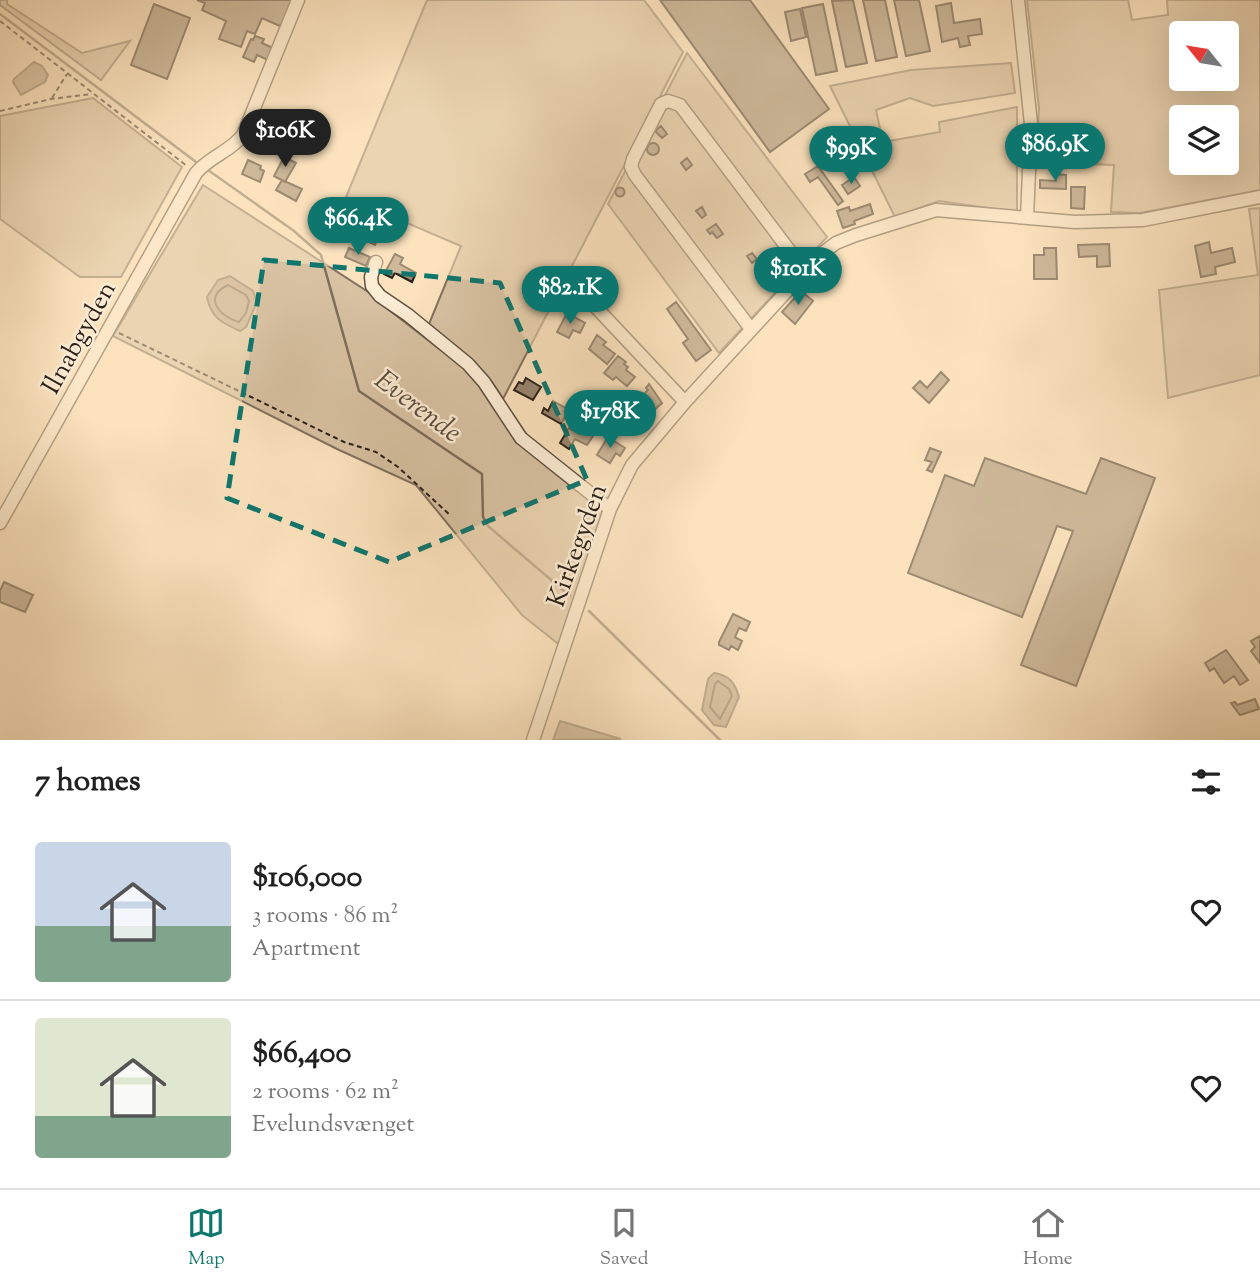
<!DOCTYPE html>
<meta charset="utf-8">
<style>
:root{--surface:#fff;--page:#f6f6f6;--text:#222;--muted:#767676;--line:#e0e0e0;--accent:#0f766e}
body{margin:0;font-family:"Sorts Mill Goudy",serif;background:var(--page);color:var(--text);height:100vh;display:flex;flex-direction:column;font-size:26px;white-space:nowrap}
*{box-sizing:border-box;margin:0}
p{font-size:23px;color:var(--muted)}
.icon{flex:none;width:38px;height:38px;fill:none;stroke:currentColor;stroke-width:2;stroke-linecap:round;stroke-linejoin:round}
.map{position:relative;height:740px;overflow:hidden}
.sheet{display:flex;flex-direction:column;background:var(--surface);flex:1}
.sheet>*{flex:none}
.needle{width:46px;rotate:300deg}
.buttons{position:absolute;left:1169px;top:21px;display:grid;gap:14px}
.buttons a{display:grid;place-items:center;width:70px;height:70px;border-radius:7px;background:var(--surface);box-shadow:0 7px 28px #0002;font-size:35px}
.price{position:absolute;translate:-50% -60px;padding:0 16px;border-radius:24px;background:var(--accent);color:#fff;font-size:23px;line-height:46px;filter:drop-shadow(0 2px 4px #0008)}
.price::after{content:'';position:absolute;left:50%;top:42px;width:21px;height:16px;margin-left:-10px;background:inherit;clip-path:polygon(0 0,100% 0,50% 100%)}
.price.selected{background:#222;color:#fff}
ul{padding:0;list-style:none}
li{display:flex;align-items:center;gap:21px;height:175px;padding:0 35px}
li+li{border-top:2px solid var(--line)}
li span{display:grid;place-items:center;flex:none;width:196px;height:140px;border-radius:7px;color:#555}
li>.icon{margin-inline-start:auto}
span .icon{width:84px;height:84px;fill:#fffc;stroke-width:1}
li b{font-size:30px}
h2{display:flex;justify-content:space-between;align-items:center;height:84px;padding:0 35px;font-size:30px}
.tabs{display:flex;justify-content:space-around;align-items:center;height:98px;border-top:2px solid var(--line);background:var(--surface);font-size:19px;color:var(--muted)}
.tabs a{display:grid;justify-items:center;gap:4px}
.tabs .selected{color:var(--accent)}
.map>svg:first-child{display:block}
.green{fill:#d8c2a2;stroke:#81715e;stroke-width:2;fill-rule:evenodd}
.water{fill:#b5a186;stroke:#7d6d5a;stroke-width:2}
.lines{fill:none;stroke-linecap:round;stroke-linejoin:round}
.shore{stroke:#706050;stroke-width:2}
.stream{stroke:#7d6d5a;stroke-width:2.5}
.building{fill:#97856f;stroke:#2a2019;stroke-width:2}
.minor-casing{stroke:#5e5142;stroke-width:15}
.path{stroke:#2a2019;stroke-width:2;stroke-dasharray:5 3.5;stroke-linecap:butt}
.minor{stroke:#fdedd5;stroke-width:12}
.marked{fill:none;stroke:#0f766e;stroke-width:5;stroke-dasharray:14 9;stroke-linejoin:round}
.labels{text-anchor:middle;stroke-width:5;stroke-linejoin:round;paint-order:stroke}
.street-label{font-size:26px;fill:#2a2019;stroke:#fdedd5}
.water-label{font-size:28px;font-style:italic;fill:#5b4d3f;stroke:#fdedd5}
</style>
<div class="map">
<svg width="1260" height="740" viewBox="0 0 1260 740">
<rect width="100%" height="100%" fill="#fce3be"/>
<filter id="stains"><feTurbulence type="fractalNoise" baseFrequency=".00286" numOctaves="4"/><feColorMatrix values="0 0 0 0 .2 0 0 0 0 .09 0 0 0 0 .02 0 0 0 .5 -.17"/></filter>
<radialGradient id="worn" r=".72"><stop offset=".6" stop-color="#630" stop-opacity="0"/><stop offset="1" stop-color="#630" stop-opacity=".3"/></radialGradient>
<!-- green -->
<path class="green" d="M0 0H7V4L82 53 130 41 101 80 0 5Z
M427 0H644L683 52 503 399C485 367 457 348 429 324L461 246 346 197Z
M1027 0H1128L1132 20 1168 15 1167 0H1260V190L1140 213 1111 212 1114 165 1036 162 1039 108ZM1181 33H1227V79H1181ZM1181 117H1227V163H1181Z
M687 53 827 237 719 353 608 204Z
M1011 63 1015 93 933 106 910 98 876 110 883 142 940 132 939 122 1017 107V212L939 201 895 217 830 86 911 70Z
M93 98 182 167 121 277H80L0 219V116Z
M203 185 373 295 380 303 464 368 483 390 516 441 603 511 561 646 522 615 416 485 337 449 113 336Z
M1260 208V375L1168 398 1159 290 1258 275 1249 209Z"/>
<!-- water -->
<path class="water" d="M34 62 42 66 48 75 45 82 21 95 13 82 14 79Z
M230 276 253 291 257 302 246 327 240 331C222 323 211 318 207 297L218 280Z
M714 673C729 675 735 683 739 697L726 727 714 725 702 710 708 679Z
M560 721 621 739 553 740Z"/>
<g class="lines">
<!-- shore -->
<path class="shore" d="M228 285 246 295 249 301 246 313 239 322C220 317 202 297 228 285Z
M718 681 729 689 732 696 720 719 710 707 715 684Z"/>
<!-- stream -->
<path class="stream" d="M0 14 196 162
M208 170 294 231 321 255 359 391 482 474 483 517 488 526 570 596
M589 611 720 740"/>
</g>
<!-- building -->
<path class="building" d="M197 0H293L282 27 262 18 255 34 247 31 241 47 219 39 226 21 202 10 205 3Z
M660 0H750L829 109 770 152Z
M853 0 867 63 846 67 832 1Z
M863 0H885L897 57 876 61Z
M894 0H919L930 51 906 56Z
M951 3 954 23 980 19 982 34 968 36 970 45 960 47 958 38 942 42 936 6Z
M154 4 190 18 167 79 131 65Z
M823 4 837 71 816 75 802 8Z
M800 9 806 37 791 41 785 12Z
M255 36 264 39 262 43 273 48 268 60 257 55 254 62 243 57 251 39 253 40Z
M661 126 667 134 662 138 655 131Z
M647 149a6 6 0 1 1 12 0a6 6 0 1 1-12 0Z
M284 157 296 163 285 182 274 176Z
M687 158 692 165 686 170 681 163Z
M248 160 261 166 260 169 264 171 260 182 242 174Z
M818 166 843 201 838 205 818 177 810 182 805 174Z
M1056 174 1066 175V189L1040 188V180L1056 181Z
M854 177 860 186 848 194 842 185Z
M282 180 302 189 296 201 276 190Z
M1071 187H1085L1084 209 1071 208Z
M615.5 192a4.5 4.5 0 1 1 9 0a4.5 4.5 0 1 1-9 0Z
M870 204 873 214 854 221 855 224 843 228 837 211 849 207 850 211Z
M702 207 706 215 702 218 696 211Z
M716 224 723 234 717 238 712 232 710 234 707 230Z
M358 226 379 236 375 245 354 235Z
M1209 242 1211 253 1232 248 1235 262 1215 267 1216 274 1201 277 1195 246Z
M1109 244 1110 266 1097 267V256L1079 257 1078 245Z
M349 248 370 257 366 266 345 257Z
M1044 248H1056L1057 279H1034V255H1044Z
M752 253 757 259 752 263 747 256Z
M395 254 403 258 400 264 416 273 412 282 395 273 392 278 384 274Z
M574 287 583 296 575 304 566 295Z
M801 291 813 301 795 324 782 312Z
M676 302 711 350 696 361 683 343 688 339 667 309Z
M567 313 585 323 580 333 573 330 569 338 557 332Z
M597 335 606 342 603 345 615 354 607 364 589 349Z
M618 356 626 362 624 364 628 367 626 370 635 377 627 386 616 377 613 380 604 373Z
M941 372 949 380 929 403 913 388 920 381 927 388Z
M526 378 541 387 533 400 514 390 519 382 523 384Z
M649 384 662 403 653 411 640 397 648 390 646 388Z
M553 401 569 410 561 424 542 413 544 408 548 411Z
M576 423 593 436 587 445 575 439 569 449 560 443 569 428 572 430Z
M608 437 625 448 620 456 616 453 610 463 597 455Z
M930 448 941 452 932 472 927 470 932 462 925 460Z
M985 458 1086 494 1101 458 1155 478 1076 686 1021 665 1073 531 1057 526 1022 617 908 573 945 475 974 486Z
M4 582 33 595 25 612 0 602V591Z
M733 614 750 622 746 631 739 628 735 637 742 641 738 650 731 646 729 650 719 645V642Z
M1260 636V663L1251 651 1255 647 1251 641Z
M1226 650 1248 680 1240 685 1234 676 1224 683 1214 668 1210 671 1205 663Z
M1255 699 1259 709 1240 715 1231 703 1235 702 1237 705Z"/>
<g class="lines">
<defs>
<path id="minor" d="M1018 0 1031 124 1027 218
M243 135 269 147
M376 262 371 277 372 286 380 296 408 315 468 364 484 382 521 438 610 509
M591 302 685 402
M751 329 635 175 631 167 633 159 661 104 668 101 680 105 804 270
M0 523 196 173C210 156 230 152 243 135L298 0
M533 740 610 509 632 465 685 402 820 255 836 243 856 235 936 210 1075 222 1143 220 1260 197"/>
</defs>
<!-- minor casing -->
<use href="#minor" class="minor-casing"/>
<!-- path -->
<path class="path" d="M0 21 187 166
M52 98 67 74
M0 111 51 99 92 94
M119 333 344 442 376 452 398 467 451 516"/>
<!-- minor -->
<use href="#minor" class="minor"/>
</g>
<!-- marked area -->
<path d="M0 0H1260V740H0ZM264 260 500 283 587 480 389 562 227 498Z" fill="#fce3be" fill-opacity=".55" fill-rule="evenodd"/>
<path class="marked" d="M264 260 500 283 587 480 389 562 227 498Z"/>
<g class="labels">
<!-- street labels -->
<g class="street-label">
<text transform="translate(78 337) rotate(-61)" y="9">Ilnabgyden</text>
<text transform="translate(576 545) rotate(-70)" y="9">Kirkegyden</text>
</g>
<!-- water labels -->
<g class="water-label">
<text transform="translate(419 405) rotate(37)" y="10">Everende</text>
</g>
</g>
<rect width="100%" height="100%" filter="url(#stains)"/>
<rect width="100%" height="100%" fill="url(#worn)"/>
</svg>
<div class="buttons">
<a><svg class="needle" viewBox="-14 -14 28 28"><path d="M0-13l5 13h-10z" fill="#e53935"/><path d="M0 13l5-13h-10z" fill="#767676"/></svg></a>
<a><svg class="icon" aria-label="layers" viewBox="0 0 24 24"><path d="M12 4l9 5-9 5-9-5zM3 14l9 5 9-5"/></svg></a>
</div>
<b class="price selected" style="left:285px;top:169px">$106K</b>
<b class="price" style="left:1055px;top:183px">$86.9K</b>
<b class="price" style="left:851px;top:186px">$99K</b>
<b class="price" style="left:358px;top:257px">$66.4K</b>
<b class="price" style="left:798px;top:307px">$101K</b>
<b class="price" style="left:570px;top:326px">$82.1K</b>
<b class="price" style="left:610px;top:450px">$178K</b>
</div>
<section class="sheet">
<h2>7 homes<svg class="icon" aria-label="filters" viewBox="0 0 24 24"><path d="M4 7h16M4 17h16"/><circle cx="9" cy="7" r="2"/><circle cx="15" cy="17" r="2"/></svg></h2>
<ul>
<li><span style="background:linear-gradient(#c9d6e8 60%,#7fa58c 0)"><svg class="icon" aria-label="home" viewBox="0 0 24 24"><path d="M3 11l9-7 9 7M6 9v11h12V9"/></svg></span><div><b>$106,000</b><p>3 rooms · 86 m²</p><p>Apartment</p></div><svg class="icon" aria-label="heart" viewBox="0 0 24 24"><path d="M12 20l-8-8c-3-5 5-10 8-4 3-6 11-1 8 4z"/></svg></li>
<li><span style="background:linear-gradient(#dfe7d0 70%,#7fa58c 0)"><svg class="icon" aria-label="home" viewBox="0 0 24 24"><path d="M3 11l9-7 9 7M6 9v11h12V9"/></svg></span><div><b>$66,400</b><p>2 rooms · 62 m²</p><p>Evelundsvænget</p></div><svg class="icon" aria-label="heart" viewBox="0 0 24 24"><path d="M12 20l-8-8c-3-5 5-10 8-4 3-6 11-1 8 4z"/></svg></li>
</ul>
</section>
<nav class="tabs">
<a class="selected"><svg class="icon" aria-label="map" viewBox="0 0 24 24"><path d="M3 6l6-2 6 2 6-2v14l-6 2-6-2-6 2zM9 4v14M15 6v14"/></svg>Map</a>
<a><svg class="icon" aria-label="saved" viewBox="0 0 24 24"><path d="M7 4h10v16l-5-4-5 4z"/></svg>Saved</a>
<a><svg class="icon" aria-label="home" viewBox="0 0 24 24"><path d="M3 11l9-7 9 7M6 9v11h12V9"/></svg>Home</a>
</nav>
